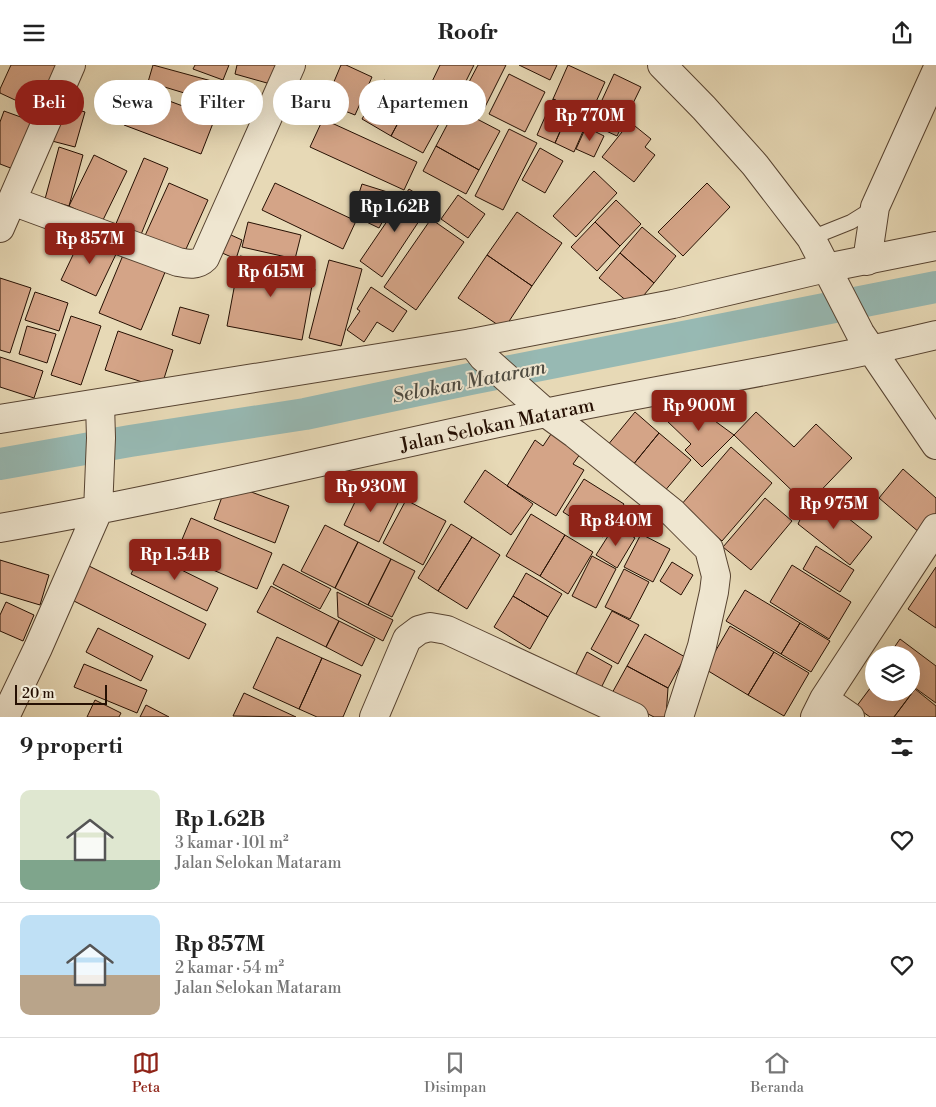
<!DOCTYPE html>
<html lang="id">
<meta charset="utf-8">
<style>
:root{--surface:#fff;--page:#f2f2f2;--text:#222;--muted:#767676;--line:#e0e0e0;--accent:#8f2418}
body{margin:0;font-family:"Libre Bodoni",serif;background:var(--page);color:var(--text);height:100vh;display:flex;flex-direction:column;font-size:19px;white-space:nowrap}
*{box-sizing:border-box;margin:0}
p{font-size:16px;color:var(--muted)}
.icon{flex:none;width:28px;height:28px;fill:none;stroke:currentColor;stroke-width:2;stroke-linecap:round;stroke-linejoin:round}
.map{position:relative;height:652px;overflow:hidden}
.sheet{display:flex;flex-direction:column;background:var(--surface);flex:1}
.sheet>*{flex:none}
.banner{position:absolute;left:15px;top:15px;width:500px;height:45px;display:flex;gap:10px}
.buttons{position:absolute;left:865px;top:581px;display:grid;gap:10px}
.buttons a{display:grid;place-items:center;width:55px;height:55px;border-radius:50%;background:var(--surface);box-shadow:0 5px 20px #0002;font-size:25px}
.scale{position:absolute;left:15px;bottom:12px;width:92px;box-sizing:border-box;padding-left:5px;border:2px solid #261003;border-top:0;font-size:14px;line-height:18px;white-space:nowrap;color:#261003;-webkit-text-stroke:4px #efe6d0;paint-order:stroke}
.price{position:absolute;translate:-50% -42px;padding:0 11px;border-radius:5px;background:var(--accent);color:#fff;font-size:16px;line-height:32px;filter:drop-shadow(0 1px 2px #0008)}
.price::after{content:'';position:absolute;left:50%;top:30px;width:15px;height:11px;margin-left:-8px;background:inherit;clip-path:polygon(0 0,100% 0,50% 100%)}
.price.active{background:#222;color:#fff}
ul{padding:0;list-style:none}
li{display:flex;align-items:center;gap:15px;height:125px;padding:0 20px}
li+li{border-top:1px solid var(--line)}
li span{display:grid;place-items:center;flex:none;width:140px;height:100px;border-radius:10px;color:#555}
li>.icon{margin-inline-start:auto}
span .icon{width:60px;height:60px;fill:#fffc;stroke-width:1}
li b{font-size:21px}
h2{display:flex;justify-content:space-between;align-items:center;height:60px;padding:0 20px;font-size:21px}
.tag{padding:0 18px;border-radius:22px;background:var(--surface);box-shadow:0 5px 20px #0002;font-size:18px;line-height:45px}
.tag.active{background:var(--accent);color:#fff}
header{display:flex;justify-content:space-between;align-items:center;height:65px;padding:0 20px;background:var(--surface);font-size:22px;font-weight:800}
.tabs{display:flex;justify-content:space-around;align-items:center;height:70px;border-top:1px solid var(--line);background:var(--surface);font-size:14px;color:var(--muted)}
.tabs a{display:grid;justify-items:center;gap:2px}
.tabs .active{color:var(--accent)}
.map>svg:first-child{display:block}
.lines{fill:none;stroke-linecap:round;stroke-linejoin:round}
.canal{stroke:#97b9b3;stroke-width:32}
.building{fill:#d4a487;stroke:#261003}
.service-casing{stroke:#564230;stroke-width:16}
.minor-casing{stroke:#564230;stroke-width:30}
.tertiary-casing{stroke:#564230;stroke-width:30}
.service{stroke:#efe6d0;stroke-width:14}
.minor{stroke:#efe6d0;stroke-width:28}
.tertiary{stroke:#efe6d0;stroke-width:28}
.labels{text-anchor:middle;stroke-width:4;stroke-linejoin:round;paint-order:stroke}
.street-label{font-size:19px;fill:#261003;stroke:#efe6d0}
.water-label{font-size:20px;font-style:italic;fill:#4e4b41;stroke:#efe6d0}
</style>
<header><svg class="icon" aria-label="menu" viewBox="0 0 24 24"><path d="M4 6h16M4 12h16M4 18h16"/></svg>Roofr<svg class="icon" aria-label="share" viewBox="0 0 24 24"><path d="M12 15V3M7 8l5-5 5 5M5 13v7h14v-7"/></svg></header>
<div class="map">
<svg width="936" height="652" viewBox="0 0 936 652">
<rect width="100%" height="100%" fill="#e7d9b6"/>
<filter id="stains"><feTurbulence type="fractalNoise" baseFrequency=".004" numOctaves="4"/><feColorMatrix values="0 0 0 0 .2 0 0 0 0 .09 0 0 0 0 .02 0 0 0 .5 -.17"/></filter>
<radialGradient id="worn" r=".72"><stop offset=".6" stop-color="#630" stop-opacity="0"/><stop offset="1" stop-color="#630" stop-opacity=".3"/></radialGradient>
<g class="lines">
<!-- canal -->
<path class="canal" d="M0 399 130 376 305 349 470 314 936 222"/>
</g>
<!-- building -->
<path class="building" d="M11 0H65L43 48 0 28V24Z
M153 0 219 18 214 37 148 17Z
M195 0H229L223 15 193 4Z
M237 0H279L274 20 235 9Z
M341 0H346L372 12 355 50 325 38Z
M440 0H474L454 40 427 27Z
M478 0H506L481 50 458 38Z
M519 0H557L550 15Z
M568 0 605 17 590 50 553 34Z
M509 9 545 27 525 67 489 49Z
M614 9 641 22 617 71 591 59Z
M384 15 413 30 391 71 362 54Z
M137 24 215 53 201 89 124 60Z
M413 30 445 48 423 88 391 71Z
M553 34 571 42 555 78 537 70Z
M62 40 85 47 75 82 52 76Z
M571 42 590 50 574 87 555 78Z
M456 43 500 66 479 105 436 81Z
M4 46 40 59 21 107 0 99V57Z
M323 54 417 97 404 125 310 82Z
M630 57 651 74 645 82 655 90 634 117 602 92Z
M586 62 604 71 594 92 576 84Z
M509 64 537 78 503 145 475 131Z
M436 81 479 105 466 129 423 106Z
M59 82 83 90 69 141 45 134Z
M540 83 563 96 545 128 522 115Z
M94 90 127 106 102 157 69 141Z
M144 93 168 103 140 172 115 161Z
M594 106 617 128 576 172 553 151Z
M169 118 208 135 182 193 143 175Z
M275 118 356 156 343 184 262 145Z
M707 118 730 142 683 191 658 167Z
M362 119 397 130 379 163 352 150Z
M409 124 431 138 382 212 360 196Z
M458 130 485 149 468 173 441 154Z
M616 135 641 159 620 181 595 157Z
M517 147 562 178 532 221 487 190Z
M431 154 464 177 416 245 384 222Z
M248 157 301 170 295 194 242 182Z
M595 157 620 181 597 206 571 182Z
M642 162 676 191 654 218 620 188Z
M220 165 242 175 236 194 213 184Z
M83 169 118 185 96 231 61 215Z
M126 183 168 200 141 265 99 248Z
M620 188 654 218 634 242 599 213Z
M487 190 532 221 504 264 458 233Z
M240 191 315 204 302 275 227 261Z
M329 195 362 204 341 281 309 273Z
M0 213 31 223 10 288 0 285Z
M371 222 407 246 393 267 377 257 364 277 347 265 360 246 357 244Z
M35 227 68 238 59 266 25 255Z
M180 242 209 250 200 279 172 270Z
M71 251 101 261 81 320 51 310Z
M27 261 56 269 47 298 19 289Z
M118 266 173 285 161 323 105 305Z
M0 292 43 306 34 333 0 322Z
M685 334 734 370 702 402 685 385 691 379 666 355Z
M635 347 659 368 632 401 607 381Z
M756 347 794 382 816 359 852 393 807 440 734 370Z
M553 366 583 385 573 399 584 405 556 451 507 421 535 375 543 381Z
M659 368 691 395 663 428 632 401Z
M731 382 772 418 722 476 681 440Z
M903 404 936 433V449L920 468 879 433Z
M485 405 533 439 511 470 464 437Z
M584 414 624 439 603 472 563 447Z
M227 418 289 441 275 478 214 454Z
M364 418 399 436 379 477 344 460Z
M820 431 872 472 850 500 798 459 807 440Z
M765 433 792 456 751 505 723 482Z
M406 435 446 456 423 500 383 478Z
M531 449 565 470 540 511 506 491Z
M191 453 272 488 257 524 176 489Z
M451 459 472 472 438 526 418 513Z
M325 460 358 477 335 523 301 506Z
M615 460 635 473 617 503 596 490Z
M641 469 670 484 653 517 624 502Z
M565 470 593 487 568 529 540 511Z
M472 472 500 490 467 544 438 526Z
M358 477 391 494 368 540 335 523Z
M816 481 854 505 840 527 803 504Z
M143 486 218 523 207 546 131 509Z
M592 491 616 504 596 543 572 531Z
M391 494 415 506 392 552 368 540Z
M0 495 49 510 40 540 0 528Z
M672 497 693 510 681 530 660 516Z
M283 499 331 524 320 544 273 519Z
M87 500 206 559 189 594 70 534Z
M792 500 851 537 829 574 770 537Z
M936 502V563L908 544Z
M624 504 649 517 630 554 605 542Z
M526 508 562 529 548 552 513 531Z
M271 521 339 556 326 582 257 547Z
M745 525 800 558 781 589 726 556Z
M337 527 393 555 383 576 338 552Z
M513 531 548 552 530 584 494 562Z
M6 537 34 550 23 576 0 566V550Z
M612 546 639 560 618 599 591 584Z
M339 556 375 574 362 601 326 582Z
M800 558 830 576 811 607 781 589Z
M730 561 774 587 748 630 705 604Z
M98 563 153 591 141 616 86 587Z
M645 569 685 592 668 623 627 601Z
M277 572 322 593 299 644 253 623Z
M900 574 936 601V638L911 620V590H889Z
M587 587 612 601 597 631 571 619Z
M774 587 809 608 784 651 748 630Z
M322 593 361 610 343 652H317L299 644Z
M84 599 147 625 137 648 74 622Z
M627 601 668 623 666 652H654L611 630Z
M874 618V628H911V622L915 624 894 652H870L856 642Z
M915 624 936 641V652H894Z
M244 628 296 652 233 651Z
M95 635 121 648 119 652H87Z
M146 640 169 652H140Z"/>
<g class="lines">
<defs>
<path id="service" d="M811 173 851 157 875 142"/>
<path id="minor" d="M662 0 704 43 755 100 811 173 860 268 936 380
M12 136 178 197C188 199 197 201 205 193L291 0
M0 163 71 0
M867 196 875 142 936 7
M472 278 483 292 546 348 575 369 673 448 709 484 716 511 714 527 702 581 679 652
M0 463C183 431 363 386 545 348 675 321 807 301 936 270
M824 634 850 652
M5 652 38 583 98 446 101 373 100 339
M374 652 407 574 419 565 430 562 447 565 634 652
M815 652 824 634 936 463"/>
<path id="tertiary" d="M0 354 472 278 673 239 826 203 936 181"/>
</defs>
<!-- service casing -->
<use href="#service" class="service-casing"/>
<!-- minor casing -->
<use href="#minor" class="minor-casing"/>
<!-- tertiary casing -->
<use href="#tertiary" class="tertiary-casing"/>
<!-- service -->
<use href="#service" class="service"/>
<!-- minor -->
<use href="#minor" class="minor"/>
<!-- tertiary -->
<use href="#tertiary" class="tertiary"/>
</g>
<g class="labels">
<!-- street labels -->
<g class="street-label">
<text transform="translate(497 359) rotate(-12)" y="7">Jalan Selokan Mataram</text>
</g>
<!-- water labels -->
<g class="water-label">
<text transform="translate(469 316) rotate(-11)" y="7">Selokan Mataram</text>
</g>
</g>
<rect width="100%" height="100%" filter="url(#stains)"/>
<rect width="100%" height="100%" fill="url(#worn)"/>
</svg>
<div class="buttons">
<a><svg class="icon" aria-label="layers" viewBox="0 0 24 24"><path d="M12 4l9 5-9 5-9-5zM3 14l9 5 9-5"/></svg></a>
</div>
<div class="scale">20 m</div>
<b class="price" style="left:590px;top:77px">Rp 770M</b>
<b class="price active" style="left:395px;top:168px">Rp 1.62B</b>
<b class="price" style="left:90px;top:200px">Rp 857M</b>
<b class="price" style="left:271px;top:233px">Rp 615M</b>
<b class="price" style="left:699px;top:367px">Rp 900M</b>
<b class="price" style="left:371px;top:448px">Rp 930M</b>
<b class="price" style="left:834px;top:465px">Rp 975M</b>
<b class="price" style="left:616px;top:482px">Rp 840M</b>
<b class="price" style="left:175px;top:516px">Rp 1.54B</b>
<div class="banner">
<a class="tag active">Beli</a>
<a class="tag">Sewa</a>
<a class="tag">Filter</a>
<a class="tag">Baru</a>
<a class="tag">Apartemen</a>
</div>
</div>
<section class="sheet">
<h2>9 properti<svg class="icon" aria-label="filters" viewBox="0 0 24 24"><path d="M4 7h16M4 17h16"/><circle cx="9" cy="7" r="2"/><circle cx="15" cy="17" r="2"/></svg></h2>
<ul>
<li><span style="background:linear-gradient(#dfe7d0 70%,#7fa58c 0)"><svg class="icon" aria-label="home" viewBox="0 0 24 24"><path d="M3 11l9-7 9 7M6 9v11h12V9"/></svg></span><div><b>Rp 1.62B</b><p>3 kamar · 101 m²</p><p>Jalan Selokan Mataram</p></div><svg class="icon" aria-label="heart" viewBox="0 0 24 24"><path d="M12 20l-8-8c-3-5 5-10 8-4 3-6 11-1 8 4z"/></svg></li>
<li><span style="background:linear-gradient(#bfe0f5 60%,#b9a48a 0)"><svg class="icon" aria-label="home" viewBox="0 0 24 24"><path d="M3 11l9-7 9 7M6 9v11h12V9"/></svg></span><div><b>Rp 857M</b><p>2 kamar · 54 m²</p><p>Jalan Selokan Mataram</p></div><svg class="icon" aria-label="heart" viewBox="0 0 24 24"><path d="M12 20l-8-8c-3-5 5-10 8-4 3-6 11-1 8 4z"/></svg></li>
</ul>
</section>
<nav class="tabs">
<a class="active"><svg class="icon" aria-label="map" viewBox="0 0 24 24"><path d="M3 6l6-2 6 2 6-2v14l-6 2-6-2-6 2zM9 4v14M15 6v14"/></svg>Peta</a>
<a><svg class="icon" aria-label="saved" viewBox="0 0 24 24"><path d="M7 4h10v16l-5-4-5 4z"/></svg>Disimpan</a>
<a><svg class="icon" aria-label="home" viewBox="0 0 24 24"><path d="M3 11l9-7 9 7M6 9v11h12V9"/></svg>Beranda</a>
</nav>
